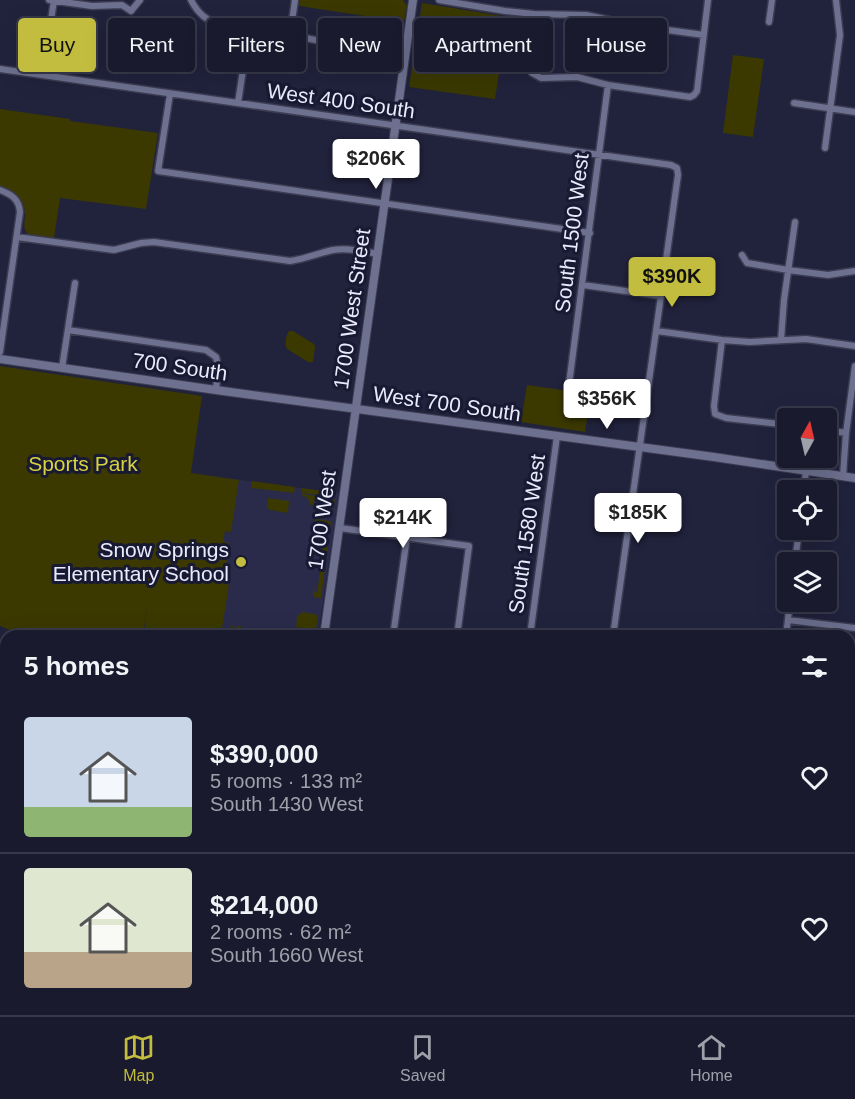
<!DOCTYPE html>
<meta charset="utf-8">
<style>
:root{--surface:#191a2d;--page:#222335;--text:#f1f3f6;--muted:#9fa1aa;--line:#373849;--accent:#c2bd3f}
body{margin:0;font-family:Helvetica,sans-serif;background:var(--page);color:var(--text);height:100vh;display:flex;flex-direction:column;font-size:22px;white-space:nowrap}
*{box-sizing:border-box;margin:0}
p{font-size:20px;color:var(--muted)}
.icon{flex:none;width:33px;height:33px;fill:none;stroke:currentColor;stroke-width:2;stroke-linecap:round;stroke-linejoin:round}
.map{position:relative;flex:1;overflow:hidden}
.details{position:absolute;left:0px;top:630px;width:855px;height:386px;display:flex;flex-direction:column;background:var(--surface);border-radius:18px 18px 0 0;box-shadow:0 6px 24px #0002,0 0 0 2px var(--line)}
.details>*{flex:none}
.guide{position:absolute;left:18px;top:18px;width:819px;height:54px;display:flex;gap:12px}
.needle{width:39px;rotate:8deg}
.buttons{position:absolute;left:777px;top:408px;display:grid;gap:12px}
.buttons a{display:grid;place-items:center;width:60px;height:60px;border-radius:6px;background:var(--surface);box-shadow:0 6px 24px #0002,0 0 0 2px var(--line);font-size:30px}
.price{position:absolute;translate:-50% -51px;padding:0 14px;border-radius:6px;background:#fff;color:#222;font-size:20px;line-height:39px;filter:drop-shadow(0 2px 3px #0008)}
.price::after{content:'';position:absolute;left:50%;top:36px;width:18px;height:14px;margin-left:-9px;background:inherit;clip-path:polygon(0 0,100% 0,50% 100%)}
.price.current{background:var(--accent);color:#111}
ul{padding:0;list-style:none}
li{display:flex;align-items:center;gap:18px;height:150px;padding:0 24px}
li+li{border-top:2px solid var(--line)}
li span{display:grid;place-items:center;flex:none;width:168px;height:120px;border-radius:6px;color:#555}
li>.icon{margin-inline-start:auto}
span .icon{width:72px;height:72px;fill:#fffc;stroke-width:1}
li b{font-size:26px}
h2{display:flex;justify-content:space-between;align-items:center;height:72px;padding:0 24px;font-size:26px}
.tag{padding:0 21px;border-radius:6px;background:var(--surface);box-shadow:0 6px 24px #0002,0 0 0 2px var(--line);font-size:21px;line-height:54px}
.tag.current{background:var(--accent);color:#111}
.menu{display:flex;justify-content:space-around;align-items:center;height:84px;border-top:2px solid var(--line);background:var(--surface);font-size:16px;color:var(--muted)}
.menu a{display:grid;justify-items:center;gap:3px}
.menu .current{color:var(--accent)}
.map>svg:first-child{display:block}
.built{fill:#2a2b4b}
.green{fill:#3b3900}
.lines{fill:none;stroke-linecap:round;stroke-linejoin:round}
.stream{stroke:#5252a4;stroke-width:1.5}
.minor-casing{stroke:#3c3c52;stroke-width:9}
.tertiary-casing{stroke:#3c3c52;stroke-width:10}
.trunk-casing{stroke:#3c3c52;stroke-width:14}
.minor{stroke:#6d708f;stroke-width:6}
.tertiary{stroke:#6d708f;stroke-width:8}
.trunk{stroke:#a19e3b;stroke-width:10}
.poi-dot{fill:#c2bd3f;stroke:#181932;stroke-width:2}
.labels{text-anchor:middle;stroke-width:6;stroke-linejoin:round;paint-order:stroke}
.street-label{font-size:21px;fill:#e9ebfd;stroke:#181932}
.park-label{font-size:21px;fill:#d6d141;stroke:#181932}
.poi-label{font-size:21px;fill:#e9ebfd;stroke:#181932;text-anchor:end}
</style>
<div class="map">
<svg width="855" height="1015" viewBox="0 0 855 1015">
<rect width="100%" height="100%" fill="#21223c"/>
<!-- built -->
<path class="built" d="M167 470 339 493 318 636H143Z"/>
<!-- green -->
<path class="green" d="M300 0H403L407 6 404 22 299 6Z
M422 3 508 17 495 99 409 87Z
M733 55 764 59 753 137 723 133Z
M0 109 70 119V121L158 133 146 209 60 198 54 238 28 234C22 228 25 223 25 215 25 199 14 190 0 186Z
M289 331H293L314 344 315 347 313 362H308L287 349C284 344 286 335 289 331Z
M0 366 202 396 191 473 239 480 231 532 225 531 223 542 229 543 224 583 229 585 222 628 230 629 231 626 233 625V630H236L237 626H241V631L267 635 266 636H144L147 606 143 636H20L12 635V631L0 626Z
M527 385 591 394 585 432 521 422Z
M252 481 295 487 294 493 251 488Z
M302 488 336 493 335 496 333 497 302 493Z
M303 494 333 499 335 501 333 509 329 508V504L315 501 314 500 313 505 311 506 308 498 301 495Z
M268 498 289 501 288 513 270 510 267 508Z
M315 519 326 520 327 522 328 521H331L329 534 313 532Z
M321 542H328V545L321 598 314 597 313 595V590L317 593 323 551 319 545Z
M303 612 318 615 316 630 296 627 297 616Z
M152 1010H264L263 1015H151Z"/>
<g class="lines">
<!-- stream -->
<path class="stream" d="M849 693 855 694
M366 1015 370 1010"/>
<defs>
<path id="minor" d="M49 0 92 6 122 5 131 11
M191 0C198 14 207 21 223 26L290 35 366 50
M439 0 505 11 534 14 586 15 638 26 704 35
M131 11 140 0
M534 14 538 31 532 73 541 78 577 77 608 85 690 97 694 95 697 91 708 0
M769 22 772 0
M290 35 295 0
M0 69 671 165 677 168 678 175 613 636
M43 75 54 0
M608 85 569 384 647 396
M170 94 158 171 590 233
M238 103 249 30
M794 103 855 112
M825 148 840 35 836 0
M0 190C11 194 19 199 20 212L0 352
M17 237 114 250 141 243 154 242 290 261C305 259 319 253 333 250 348 248 363 251 378 254
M742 255 747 263 788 270 828 275 855 271
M583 285 661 296
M68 330 206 350 216 357 218 366 216 390
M657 331 722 340 750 342 806 339 855 346
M722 340 714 406 715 414 726 418 788 425
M781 340 784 300 795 222
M62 368 75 283
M826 430 846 433
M843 476 846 433 855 366
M804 490 806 470
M340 528 469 546 457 636
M795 562 799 530
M788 620 855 628
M393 636 407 537
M530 636 557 436
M786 636 790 602
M0 1004 6 1005
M37 1010 74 1015
M272 1015 273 1010"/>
<path id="tertiary" d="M0 359 223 391 714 457 855 478
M324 636 413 0"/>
<path id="trunk" d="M0 670 6 671
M0 680 6 681
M849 872 855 873
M849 881 855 882"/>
</defs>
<!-- minor casing -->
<use href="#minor" class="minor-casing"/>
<!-- tertiary casing -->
<use href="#tertiary" class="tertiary-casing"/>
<!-- trunk casing -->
<use href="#trunk" class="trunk-casing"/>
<!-- minor -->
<use href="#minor" class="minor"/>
<!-- tertiary -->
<use href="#tertiary" class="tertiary"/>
<!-- trunk -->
<use href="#trunk" class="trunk"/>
</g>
<!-- markers -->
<circle class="poi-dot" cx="241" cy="562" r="6"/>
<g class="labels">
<!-- street labels -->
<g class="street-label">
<text transform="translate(341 101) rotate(8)" y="7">West 400 South</text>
<text transform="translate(572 233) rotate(-83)" y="7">South 1500 West</text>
<text transform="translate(352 309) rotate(-82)" y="7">1700 West Street</text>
<text transform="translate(180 367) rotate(8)" y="7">700 South</text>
<text transform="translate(447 404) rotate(8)" y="7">West 700 South</text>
<text transform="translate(322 520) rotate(-82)" y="7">1700 West</text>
<text transform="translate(527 534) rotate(-82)" y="7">South 1580 West</text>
</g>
<!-- park labels -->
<g class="park-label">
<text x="83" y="471">Sports Park</text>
</g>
<!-- poi labels -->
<g class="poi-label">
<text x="229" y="557">Snow Springs<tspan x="229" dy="24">Elementary School</tspan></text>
</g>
</g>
</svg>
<div class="buttons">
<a><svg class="needle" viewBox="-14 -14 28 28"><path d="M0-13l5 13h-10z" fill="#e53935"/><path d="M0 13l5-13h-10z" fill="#9fa1aa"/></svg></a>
<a><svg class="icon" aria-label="locate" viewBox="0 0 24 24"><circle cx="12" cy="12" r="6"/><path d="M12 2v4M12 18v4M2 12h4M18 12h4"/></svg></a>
<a><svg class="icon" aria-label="layers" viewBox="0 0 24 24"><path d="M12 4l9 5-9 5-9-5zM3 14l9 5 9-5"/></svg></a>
</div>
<b class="price" style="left:376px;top:190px">$206K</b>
<b class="price current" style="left:672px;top:308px">$390K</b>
<b class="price" style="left:607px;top:430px">$356K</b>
<b class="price" style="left:638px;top:544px">$185K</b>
<b class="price" style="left:403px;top:549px">$214K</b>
<div class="guide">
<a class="tag current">Buy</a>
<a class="tag">Rent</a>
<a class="tag">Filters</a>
<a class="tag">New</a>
<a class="tag">Apartment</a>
<a class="tag">House</a>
</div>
<section class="details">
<h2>5 homes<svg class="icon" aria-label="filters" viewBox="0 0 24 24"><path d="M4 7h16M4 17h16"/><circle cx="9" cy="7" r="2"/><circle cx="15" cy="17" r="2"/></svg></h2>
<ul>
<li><span style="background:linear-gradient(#c9d6e8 75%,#8fb573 0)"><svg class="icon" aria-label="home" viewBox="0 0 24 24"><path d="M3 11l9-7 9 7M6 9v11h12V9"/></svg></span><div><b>$390,000</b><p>5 rooms · 133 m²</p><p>South 1430 West</p></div><svg class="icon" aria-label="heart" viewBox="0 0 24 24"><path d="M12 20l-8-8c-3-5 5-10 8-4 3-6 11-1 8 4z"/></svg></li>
<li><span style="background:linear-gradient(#dfe7d0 70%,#b9a48a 0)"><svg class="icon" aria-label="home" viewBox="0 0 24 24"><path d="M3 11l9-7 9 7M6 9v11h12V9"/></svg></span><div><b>$214,000</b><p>2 rooms · 62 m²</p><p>South 1660 West</p></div><svg class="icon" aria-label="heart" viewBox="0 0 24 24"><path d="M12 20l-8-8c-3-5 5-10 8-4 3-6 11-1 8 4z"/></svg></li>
</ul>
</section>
</div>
<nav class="menu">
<a class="current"><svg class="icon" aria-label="map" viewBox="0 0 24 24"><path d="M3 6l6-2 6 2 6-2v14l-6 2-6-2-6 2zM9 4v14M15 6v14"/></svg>Map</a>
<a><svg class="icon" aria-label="saved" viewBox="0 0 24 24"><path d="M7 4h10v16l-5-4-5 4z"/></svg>Saved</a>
<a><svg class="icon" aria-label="home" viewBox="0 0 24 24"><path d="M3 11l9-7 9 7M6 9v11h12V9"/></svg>Home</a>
</nav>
